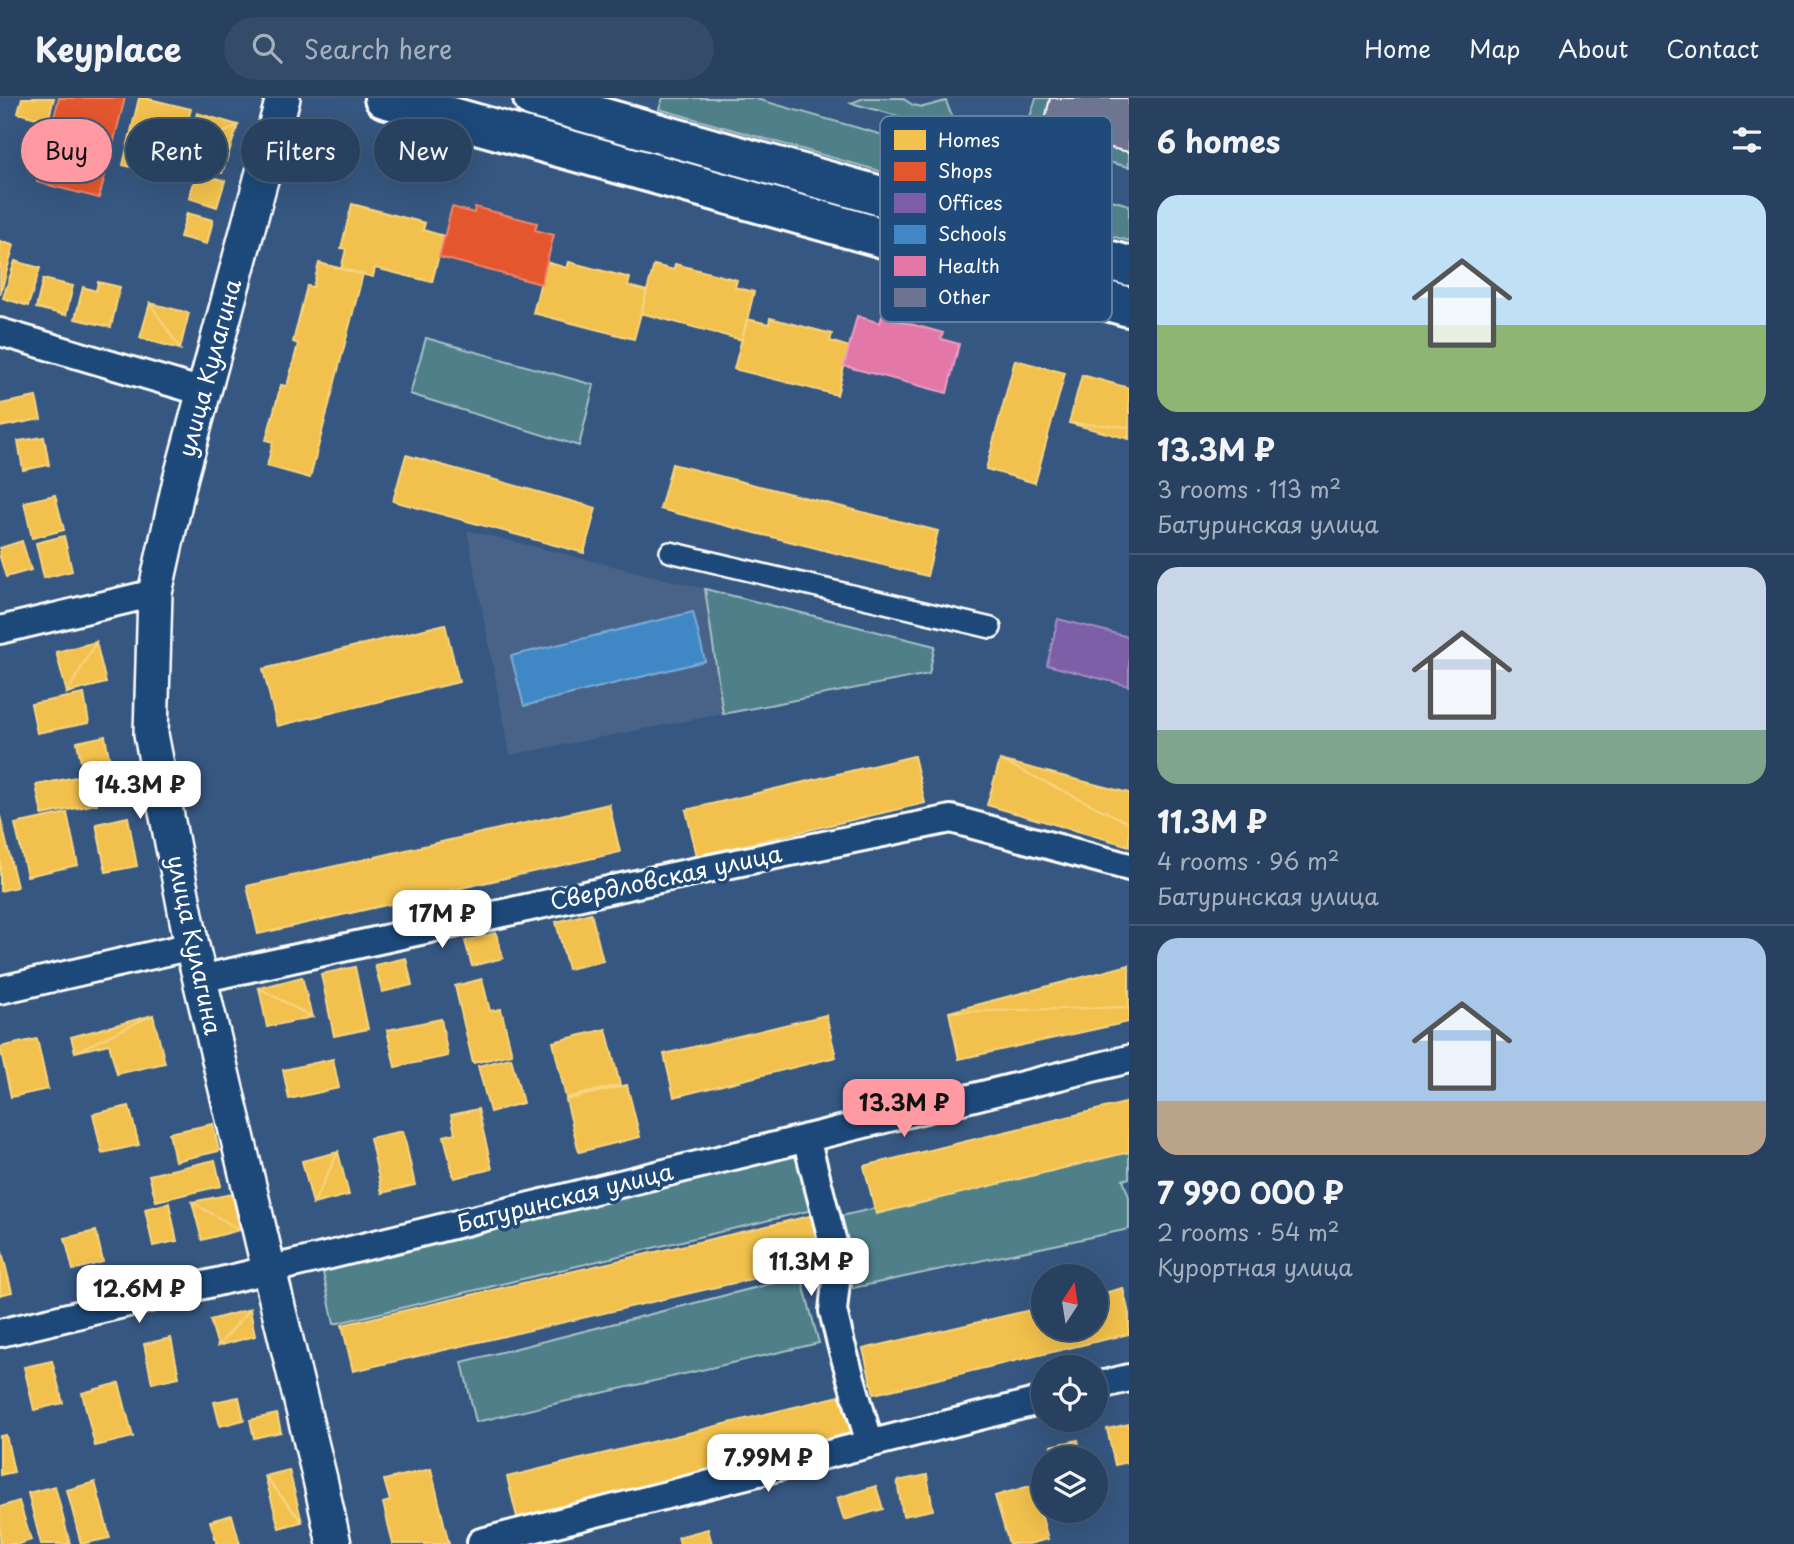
<!DOCTYPE html>
<meta charset="utf-8">
<style>
:root{--surface:#284161;--page:#344c6a;--text:#f1f3f6;--muted:#a5afbd;--line:#445a76;--accent:#ff9aa2}
body{margin:0;font-family:"Playpen Sans",sans-serif;background:var(--page);color:var(--text);height:100vh;display:flex;flex-direction:column;font-size:26px;white-space:nowrap}
*{box-sizing:border-box;margin:0}
p{font-size:23px;color:var(--muted)}
.icon{flex:none;width:38px;height:38px;fill:none;stroke:currentColor;stroke-width:2;stroke-linecap:round;stroke-linejoin:round}
.map{position:relative;flex:1;overflow:hidden}
.side{display:flex;flex-direction:column;background:var(--surface);width:665px}
.side>*{flex:none}
.banner{position:absolute;left:21px;top:21px;width:665px;height:63px;display:flex;gap:14px}
.needle{width:46px;rotate:12deg}
.fabs{position:absolute;left:1031px;top:1166px;display:grid;gap:14px}
.fabs a{display:grid;place-items:center;width:77px;height:77px;border-radius:50%;background:var(--surface);box-shadow:0 7px 28px #0002,0 0 0 2px var(--line);font-size:35px}
.price{position:absolute;translate:-50% -60px;padding:0 16px;border-radius:14px;background:#fff;color:#222;font-size:23px;line-height:46px;filter:drop-shadow(0 2px 4px #0008)}
.price::after{content:'';position:absolute;left:50%;top:42px;width:21px;height:16px;margin-left:-10px;background:inherit;clip-path:polygon(0 0,100% 0,50% 100%)}
.price.selected{background:var(--accent);color:#111}
ul{padding:0;list-style:none}
li{display:grid;align-content:center;gap:14px;height:371px;padding:0 28px}
li+li{border-top:2px solid var(--line)}
li span{display:grid;place-items:center;height:217px;border-radius:21px;color:#555}
li>.icon{margin-inline-start:auto}
span .icon{width:126px;height:126px;fill:#fffc;stroke-width:1}
li b{font-size:30px}
h2{display:flex;justify-content:space-between;align-items:center;height:84px;padding:0 28px;font-size:30px}
.tag{padding:0 24px;border-radius:32px;background:var(--surface);box-shadow:0 7px 28px #0002,0 0 0 2px var(--line);font-size:24px;line-height:63px}
.tag.selected{background:var(--accent);color:#111}
header{display:flex;align-items:center;gap:42px;box-sizing:border-box;height:98px;padding:0 35px;background:var(--surface);border-bottom:2px solid var(--line)}
header strong{font-size:33px}
nav{display:flex;gap:38px;margin-inline-start:auto;font-size:24px}
.search{width:490px;height:63px;background:var(--page);display:flex;align-items:center;gap:18px;box-sizing:border-box;padding:0 24px;border-radius:38px;color:var(--muted);font-size:26px}
main{display:flex;flex:1;min-height:0}
.map>svg:first-child{display:block}
.built{fill:#4a6388}
.green{fill:#50808a;stroke:#a8c0c4;stroke-width:2}
.homes{fill:#f2c14e;stroke:#f6d483;stroke-width:2}
.shops{fill:#e4572e;stroke:#ec896d;stroke-width:2}
.offices{fill:#7b5ea7;stroke:#a38ec1;stroke-width:2}
.schools{fill:#3f88c5;stroke:#79acd6;stroke-width:2}
.health{fill:#e377a8;stroke:#eba0c2;stroke-width:2}
.building{fill:#6d7491;stroke:#fff;stroke-width:2}
.lines{fill:none;stroke-linecap:round;stroke-linejoin:round}
.pedestrian-casing{stroke:#fff;stroke-width:24}
.minor-casing{stroke:#fff;stroke-width:32}
.tertiary-casing{stroke:#fff;stroke-width:38}
.primary-casing{stroke:#fff;stroke-width:44}
.pedestrian{stroke:#1f4a7a;stroke-width:19}
.minor{stroke:#1f4a7a;stroke-width:26}
.tertiary{stroke:#1f4a7a;stroke-width:33}
.primary{stroke:#1f4a7a;stroke-width:38}
.labels{text-anchor:middle;stroke-width:7;stroke-linejoin:round;paint-order:stroke}
.street-label{font-size:23px;fill:#fff;stroke:#1f4a7a}
.key{fill:#1f4a7a;stroke:#6280a2;stroke-width:2}
.key-label{font-size:19px;fill:#fff}
</style>
<header>
<strong>Keyplace</strong>
<div class="search"><svg class="icon" aria-label="search" viewBox="0 0 24 24"><circle cx="10" cy="10" r="6"/><path d="M15 15l6 6"/></svg>Search here</div>
<nav><a>Home</a><a>Map</a><a>About</a><a>Contact</a></nav>
</header>
<main>
<div class="map">
<svg width="1129" height="1446" viewBox="0 0 1129 1446">
<rect width="100%" height="100%" fill="#365781"/>
<filter id="ink" filterUnits="userSpaceOnUse"><feTurbulence type="fractalNoise" baseFrequency=".0143" numOctaves="2"/><feDisplacementMap in="SourceGraphic" scale="14" xChannelSelector="R" yChannelSelector="G"/><feConvolveMatrix kernelMatrix="1 2 1 2 8 2 1 2 1" color-interpolation-filters="sRGB"/></filter>
<g filter="url(#ink)">
<!-- built -->
<path class="built" d="M467 432 935 548 929 576 510 657Z"/>
<!-- green -->
<path class="green" d="M663 0H753L1129 107V143L659 11Z
M864 0H902L913 7 923 9 946 3 952 19C944 26 933 26 923 25L851 5Z
M1036 0H1129V69L1022 44Z
M426 240 594 287 579 348 410 296Z
M705 491 935 548 929 576 723 616Z
M801 1047 816 1111 334 1226 321 1165Z
M1129 1054V1080L1123 1082 1129 1099V1131L853 1190 836 1119Z
M801 1178 819 1245 476 1324 462 1264Z"/>
<!-- homes -->
<path class="homes" d="M22 0H54L48 23 18 15Z
M139 0H145L191 11 173 80 123 67Z
M197 15 238 27 214 40 192 34Z
M238 27 222 75 204 70 214 40Z
M197 74 225 83 217 109 189 100Z
M352 106 425 125 423 132 444 138 432 184 375 170 373 179 341 171 346 151 341 150Z
M187 115 213 122 207 146 180 139Z
M0 143 14 147 0 197Z
M15 163 40 170 28 208 3 200Z
M546 164 567 170 569 164 630 180 628 188 647 193 634 241 533 215Z
M319 165 363 176 310 380 267 368 273 344 266 342 281 287 287 288 298 246 293 244 307 188 313 189Z
M675 166 737 182 735 189 754 194 742 242 641 215 654 167 674 172Z
M43 181 73 188 66 217 36 210Z
M98 184 120 189 111 229 75 221 83 189 96 193Z
M150 205 189 215 180 251Z
M150 205 180 251 140 240Z
M770 220 832 236 830 243 849 249 837 297 734 271 747 221 769 226Z
M1015 262 1065 275 1035 385 986 371Z
M1082 277 1129 290V329L1069 325Z
M36 299 41 321 0 329V306Z
M1069 325 1129 329V341Z
M44 339 49 367 23 372 18 343Z
M406 357 596 410 584 455 393 403Z
M672 366 938 433 927 478 660 411Z
M55 397 64 432 32 440 24 404Z
M64 438 72 473 44 480 36 445Z
M22 443 31 472 6 479 0 459V450Z
M445 526 459 584 277 628 263 571Z
M96 544 67 595 56 554Z
M96 544 106 585 67 595Z
M84 596 89 625 37 635 31 606Z
M105 638 110 664 82 669 77 644Z
M914 658 925 705 697 758 686 712Z
M1000 662 1129 695V725Z
M1000 662 1129 725V748L987 707Z
M91 676 97 706 42 717 36 687Z
M609 706 620 754 258 836 247 788Z
M67 715 78 767 27 778 15 726Z
M0 718 17 789 0 793Z
M128 719 137 768 106 774 96 726Z
M591 815 603 863 568 871 556 824Z
M496 835 503 860 472 868 465 843Z
M406 860 412 887 382 894 375 867Z
M1129 867V909L949 914Z
M355 869 368 931 334 938 321 876Z
M302 879 312 919 259 890Z
M482 881 490 913 501 911 512 956 473 965 455 888Z
M259 890 312 919 267 929Z
M1129 909V924L959 961 949 914Z
M153 917 165 965 117 976 109 946 75 954Z
M153 917 75 954 71 939Z
M826 917 836 959 674 999 664 956Z
M441 921 448 958 395 969 387 932Z
M606 931 620 987 566 1000 553 944Z
M37 941 48 991 11 999 0 949Z
M511 960 523 1005 490 1014 478 968Z
M333 961 339 990 289 1001 283 972Z
M627 987 640 1039 579 1054 566 1002Z
M1129 1004V1054L876 1116 864 1068Z
M129 1008 139 1047 102 1055 93 1016Z
M478 1011 492 1071 454 1080 444 1038 455 1035 451 1017Z
M213 1026 219 1053 175 1063 169 1035Z
M403 1033 415 1087 382 1095 370 1040Z
M338 1054 313 1106 302 1063Z
M338 1054 349 1097 313 1106Z
M215 1062 221 1088 156 1103 149 1077Z
M232 1096 240 1132 192 1104Z
M192 1104 240 1132 202 1142Z
M169 1105 177 1143 153 1148 145 1111Z
M818 1116 829 1163 353 1273 342 1227Z
M96 1133 103 1164 73 1172 65 1140Z
M0 1146 12 1194 0 1197Z
M1123 1190 1129 1216V1236L874 1296 863 1251 1043 1209V1230H1096V1197Z
M250 1211 218 1248 210 1222Z
M250 1211 255 1238 218 1248Z
M171 1240 179 1279 152 1285 144 1246Z
M52 1263 63 1305 34 1312 24 1269Z
M119 1285 133 1339 95 1348 82 1295Z
M844 1297 855 1341 518 1423 507 1379Z
M239 1299 244 1322 220 1328 214 1304Z
M277 1316 281 1334 254 1340 250 1322Z
M1129 1326V1364L1115 1367 1107 1331Z
M6 1337 14 1374 0 1377V1338Z
M1078 1342 1082 1360H1054L1051 1348Z
M431 1371 449 1446H393L383 1405 390 1403 384 1382Z
M289 1372 302 1424 265 1378Z
M927 1377 933 1412 903 1418 897 1383Z
M265 1378 302 1424 279 1430Z
M95 1384 110 1440 81 1446 67 1392Z
M1033 1387 1048 1441 1029 1446H1009L995 1398Z
M55 1388 70 1446H41L28 1395Z
M876 1388 883 1411 844 1422 837 1400Z
M19 1403 31 1442 19 1446H0V1409Z
M232 1417 240 1446H217L210 1423Z
M708 1431 712 1446H680L678 1439Z"/>
<!-- shops -->
<path class="shops" d="M59 0H125L99 100 37 84Z
M452 109 474 115 475 109 537 125 535 132 554 137 541 186 439 159Z"/>
<!-- offices -->
<path class="offices" d="M1058 521 1129 539V588L1047 567Z"/>
<!-- schools -->
<path class="schools" d="M693 514 705 563 524 608 511 558Z"/>
<!-- health -->
<path class="health" d="M857 218 880 225 882 218 943 235 941 241 959 246 947 295 844 268Z"/>
<!-- building -->
<path class="building" d="M1050 0H1129V54L1042 35Z"/>
<g class="lines">
<defs>
<path id="pedestrian" d="M670 454 991 530"/>
<path id="minor" d="M0 234 203 294
M0 532 155 495
M200 881 673 778 951 721 1129 769
M0 892 192 848
M806 1040 838 1164 833 1213 841 1246 870 1346
M0 1235 310 1162 1129 961
M1096 1288 1129 1280
M481 1444 1043 1302"/>
<path id="tertiary" d="M283 0 180 382 155 495 151 636 192 848 269 1172 320 1381 334 1446"/>
<path id="primary" d="M384 0 1129 209
M533 0 1129 168"/>
</defs>
<!-- pedestrian casing -->
<use href="#pedestrian" class="pedestrian-casing"/>
<!-- minor casing -->
<use href="#minor" class="minor-casing"/>
<!-- tertiary casing -->
<use href="#tertiary" class="tertiary-casing"/>
<!-- primary casing -->
<use href="#primary" class="primary-casing"/>
<!-- pedestrian -->
<use href="#pedestrian" class="pedestrian"/>
<!-- minor -->
<use href="#minor" class="minor"/>
<!-- tertiary -->
<use href="#tertiary" class="tertiary"/>
<!-- primary -->
<use href="#primary" class="primary"/>
</g>
</g>
<g class="labels">
<!-- street labels -->
<g class="street-label">
<text transform="translate(210 270) rotate(-75)" y="8">улица Кулагина</text>
<text transform="translate(666 780) rotate(-12)" y="8">Свердловская улица</text>
<text transform="translate(194 847) rotate(78)" y="8">улица Кулагина</text>
<text transform="translate(565 1100) rotate(-14)" y="8">Батуринская улица</text>
</g>
</g>
<!-- legend -->
<rect x="880" y="18" width="232" height="206" rx="10" class="key"/>
<rect x="894" y="32" width="32" height="20" fill="#f2c14e"/>
<rect x="894" y="64" width="32" height="19" fill="#e4572e"/>
<rect x="894" y="95" width="32" height="20" fill="#7b5ea7"/>
<rect x="894" y="127" width="32" height="19" fill="#3f88c5"/>
<rect x="894" y="158" width="32" height="20" fill="#e377a8"/>
<rect x="894" y="190" width="32" height="19" fill="#6d7491"/>
<g class="key-label">
<text x="938" y="49">Homes</text>
<text x="938" y="80">Shops</text>
<text x="938" y="112">Offices</text>
<text x="938" y="143">Schools</text>
<text x="938" y="175">Health</text>
<text x="938" y="206">Other</text>
</g>
</svg>
<div class="fabs">
<a><svg class="needle" viewBox="-14 -14 28 28"><path d="M0-13l5 13h-10z" fill="#e53935"/><path d="M0 13l5-13h-10z" fill="#a5afbd"/></svg></a>
<a><svg class="icon" aria-label="locate" viewBox="0 0 24 24"><circle cx="12" cy="12" r="6"/><path d="M12 2v4M12 18v4M2 12h4M18 12h4"/></svg></a>
<a><svg class="icon" aria-label="layers" viewBox="0 0 24 24"><path d="M12 4l9 5-9 5-9-5zM3 14l9 5 9-5"/></svg></a>
</div>
<b class="price" style="left:140px;top:723px">14.3M ₽</b>
<b class="price" style="left:442px;top:852px">17M ₽</b>
<b class="price selected" style="left:904px;top:1041px">13.3M ₽</b>
<b class="price" style="left:811px;top:1200px">11.3M ₽</b>
<b class="price" style="left:139px;top:1227px">12.6M ₽</b>
<b class="price" style="left:768px;top:1396px">7.99M ₽</b>
<div class="banner">
<a class="tag selected">Buy</a>
<a class="tag">Rent</a>
<a class="tag">Filters</a>
<a class="tag">New</a>
</div>
</div>
<section class="side">
<h2>6 homes<svg class="icon" aria-label="filters" viewBox="0 0 24 24"><path d="M4 7h16M4 17h16"/><circle cx="9" cy="7" r="2"/><circle cx="15" cy="17" r="2"/></svg></h2>
<ul>
<li><span style="background:linear-gradient(#bfe0f5 60%,#8fb573 0)"><svg class="icon" aria-label="home" viewBox="0 0 24 24"><path d="M3 11l9-7 9 7M6 9v11h12V9"/></svg></span><div><b>13.3M ₽</b><p>3 rooms · 113 m²</p><p>Батуринская улица</p></div></li>
<li><span style="background:linear-gradient(#c9d6e8 75%,#7fa58c 0)"><svg class="icon" aria-label="home" viewBox="0 0 24 24"><path d="M3 11l9-7 9 7M6 9v11h12V9"/></svg></span><div><b>11.3M ₽</b><p>4 rooms · 96 m²</p><p>Батуринская улица</p></div></li>
<li><span style="background:linear-gradient(#a9c7e8 75%,#b9a48a 0)"><svg class="icon" aria-label="home" viewBox="0 0 24 24"><path d="M3 11l9-7 9 7M6 9v11h12V9"/></svg></span><div><b>7 990 000 ₽</b><p>2 rooms · 54 m²</p><p>Курортная улица</p></div></li>
</ul>
</section>
</main>
